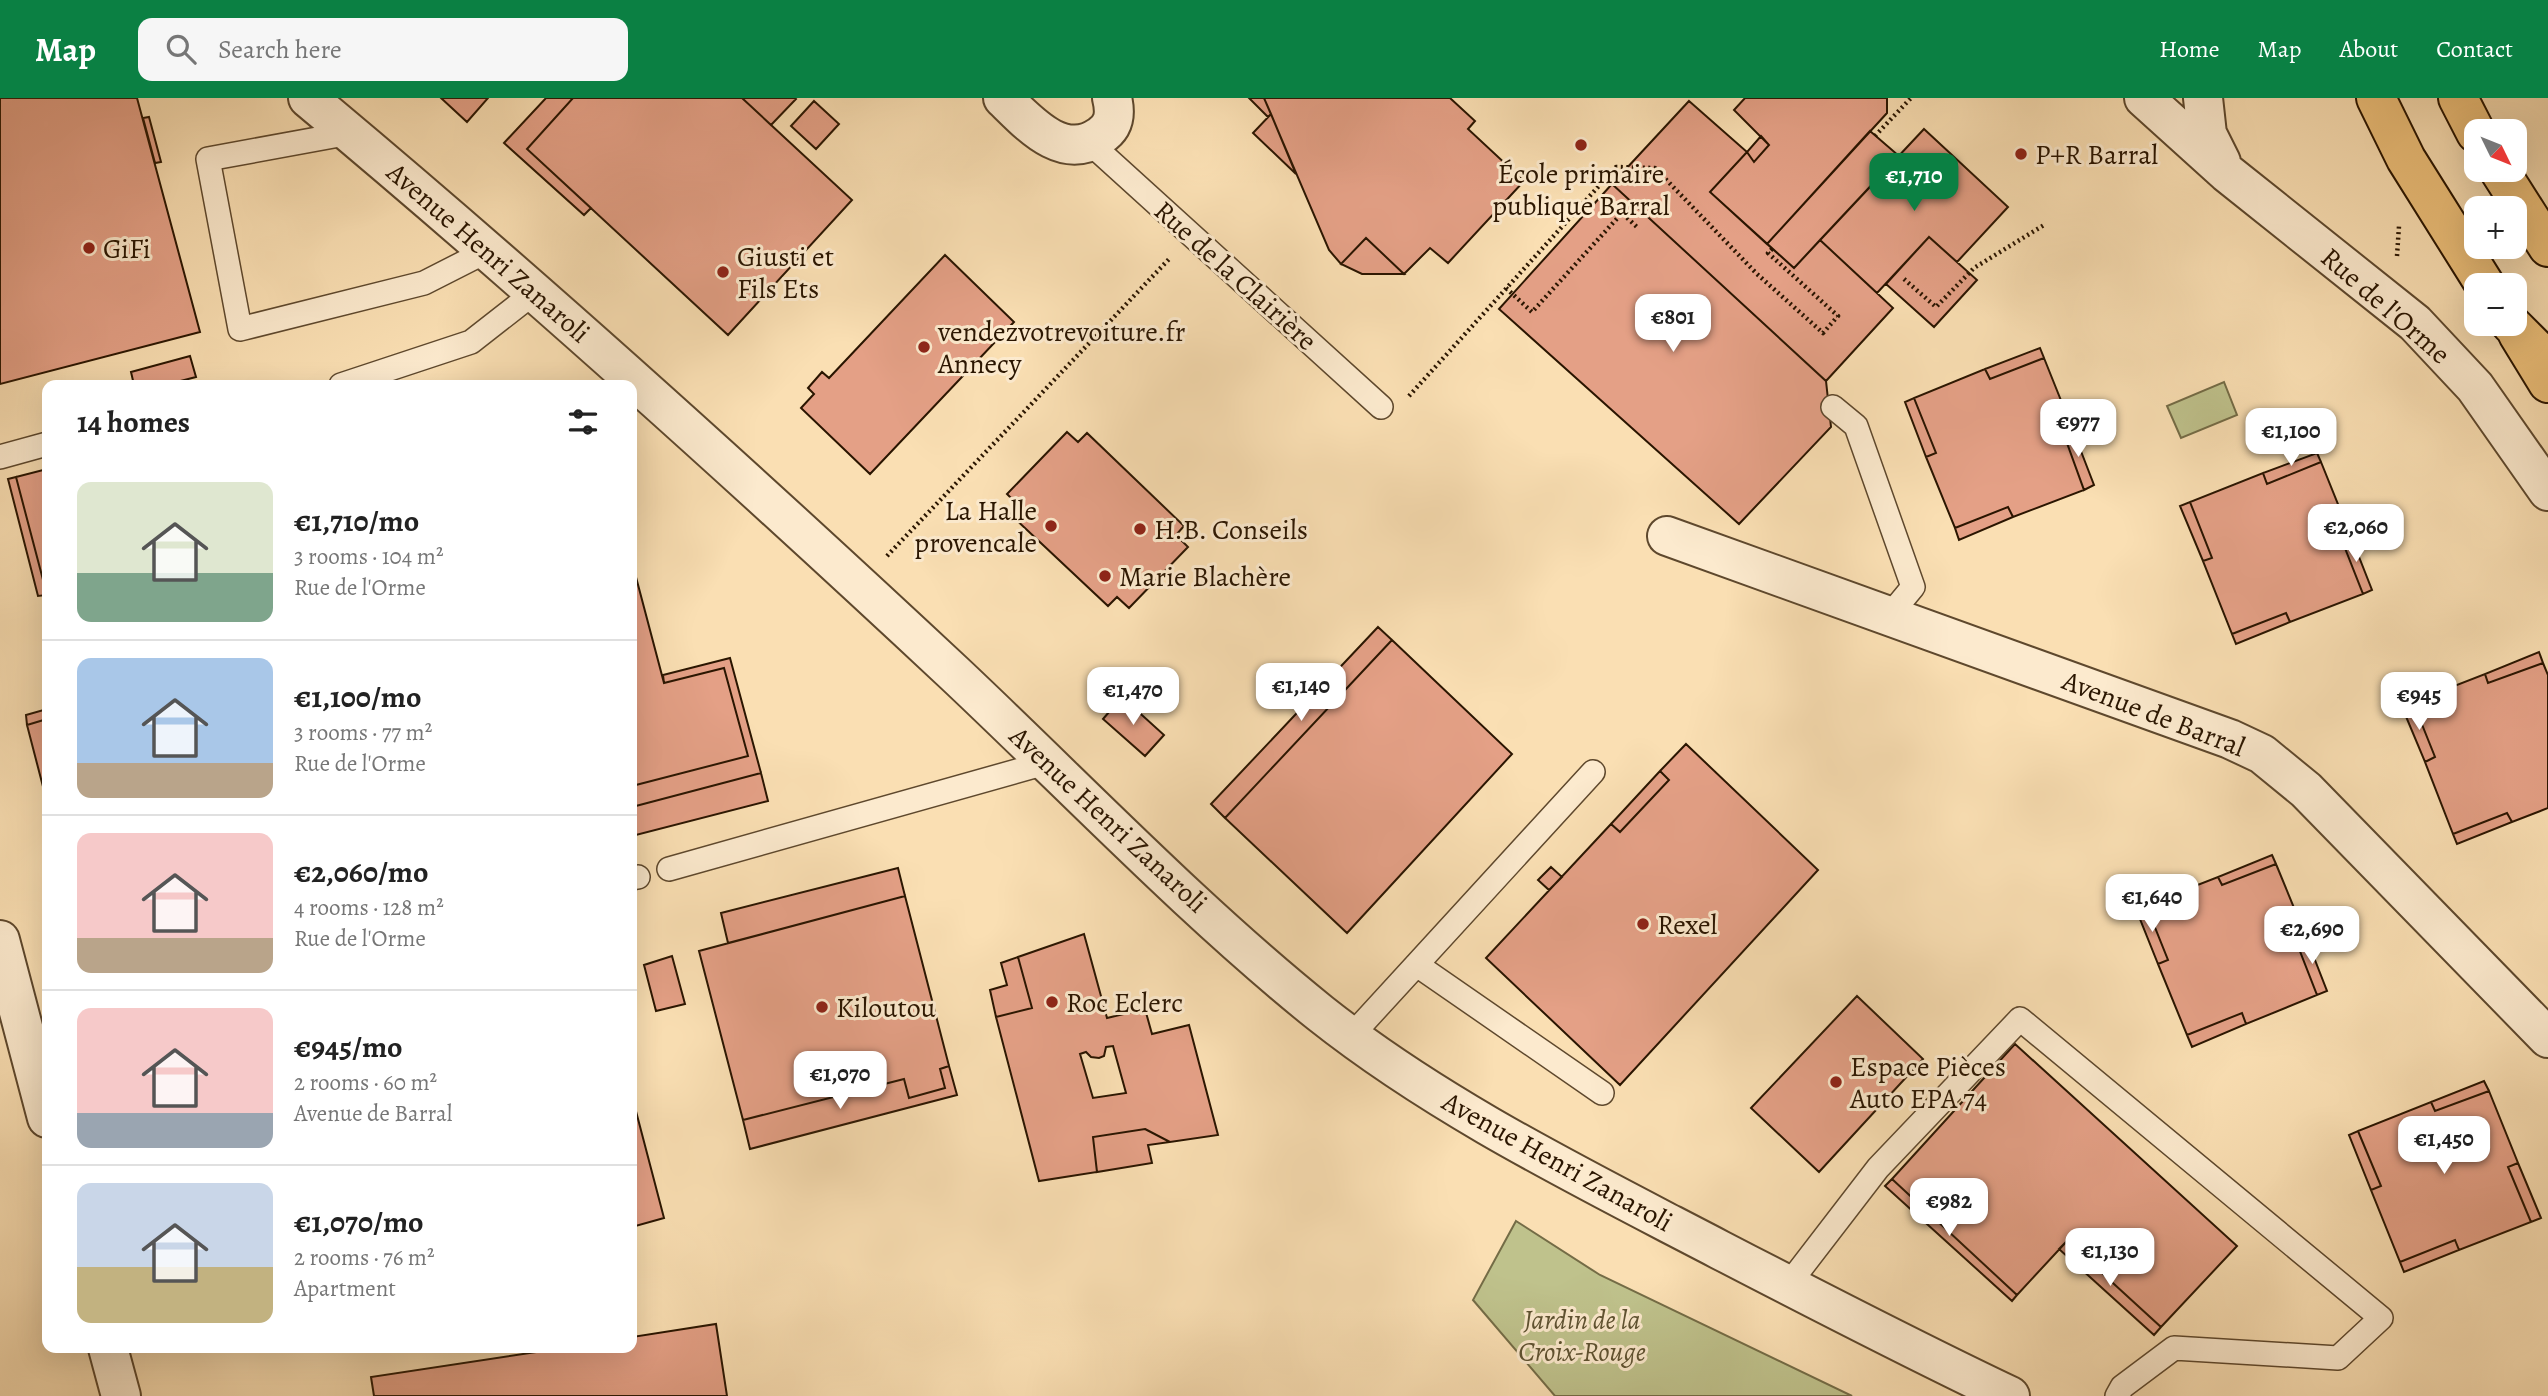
<!DOCTYPE html>
<meta charset="utf-8">
<style>
:root{--surface:#fff;--page:#f6f6f6;--text:#222;--muted:#767676;--line:#e0e0e0;--accent:#0b8043}
body{margin:0;font-family:Alegreya,serif;background:var(--page);color:var(--text);height:100vh;display:flex;flex-direction:column;font-size:26px;white-space:nowrap}
*{box-sizing:border-box;margin:0}
p{font-size:23px;color:var(--muted)}
.icon{flex:none;width:38px;height:38px;fill:none;stroke:currentColor;stroke-width:2;stroke-linecap:round;stroke-linejoin:round}
.map{position:relative;flex:1;overflow:hidden}
.details{position:absolute;left:42px;top:282px;width:595px;height:973px;display:flex;flex-direction:column;background:var(--surface);border-radius:14px;box-shadow:0 7px 28px #0002}
.details>*{flex:none}
.needle{width:46px;rotate:133deg}
.fabs{position:absolute;left:2464px;top:21px;display:grid;gap:14px}
.fabs a{display:grid;place-items:center;width:63px;height:63px;border-radius:14px;background:var(--surface);box-shadow:0 7px 28px #0002;font-size:35px}
.price{position:absolute;translate:-50% -60px;padding:0 16px;border-radius:14px;background:#fff;color:#222;font-size:23px;line-height:46px;filter:drop-shadow(0 2px 4px #0008)}
.price::after{content:'';position:absolute;left:50%;top:42px;width:21px;height:16px;margin-left:-10px;background:inherit;clip-path:polygon(0 0,100% 0,50% 100%)}
.price.selected{background:var(--accent);color:#fff}
ul{padding:0;list-style:none}
li{display:flex;align-items:center;gap:21px;height:175px;padding:0 35px}
li+li{border-top:2px solid var(--line)}
li span{display:grid;place-items:center;flex:none;width:196px;height:140px;border-radius:14px;color:#555}
li>.icon{margin-inline-start:auto}
span .icon{width:84px;height:84px;fill:#fffc;stroke-width:1}
li b{font-size:30px}
h2{display:flex;justify-content:space-between;align-items:center;height:84px;padding:0 35px;font-size:30px}
header{display:flex;align-items:center;gap:42px;box-sizing:border-box;height:98px;padding:0 35px;background:var(--accent);color:#fff}
header strong{font-size:33px}
nav{display:flex;gap:38px;margin-inline-start:auto;font-size:24px}
.search{width:490px;height:63px;background:var(--page);display:flex;align-items:center;gap:18px;box-sizing:border-box;padding:0 24px;border-radius:14px;color:var(--muted);font-size:26px}
.map>svg:first-child{display:block}
.green{fill:#bfc28c;stroke:#746c46;stroke-width:2}
.building{fill:#e4a086;stroke:#2a1500;stroke-width:2;fill-rule:evenodd}
.lines{fill:none;stroke-linecap:round;stroke-linejoin:round}
.service-casing{stroke:#5e482d;stroke-width:26}
.minor-casing{stroke:#5e482d;stroke-width:42}
.tertiary-casing{stroke:#5e482d;stroke-width:42}
.primary-casing{stroke:#2a1500;stroke-width:42}
.trunk-casing{stroke:#2a1500;stroke-width:42}
.path{stroke:#2a1500;stroke-width:4.5;stroke-dasharray:2 3.5;stroke-linecap:butt}
.service{stroke:#fceace;stroke-width:23}
.minor{stroke:#fceace;stroke-width:38}
.tertiary{stroke:#fceace;stroke-width:38}
.primary{stroke:#edc07a;stroke-width:38}
.trunk{stroke:#edc07a;stroke-width:38}
.poi-dot{fill:#8f2418;stroke:#fceace;stroke-width:2.5}
.labels{text-anchor:middle;stroke-width:6;stroke-linejoin:round;paint-order:stroke}
.poi-label{font-size:28px;fill:#2a1500;stroke:#fceace;text-anchor:start}
.street-label{font-size:28px;fill:#2a1500;stroke:#fceace}
.park-label{font-size:28px;font-style:italic;fill:#5e5231;stroke:#fceace}
</style>
<header>
<strong>Map</strong>
<div class="search"><svg class="icon" aria-label="search" viewBox="0 0 24 24"><circle cx="10" cy="10" r="6"/><path d="M15 15l6 6"/></svg>Search here</div>
<nav><a>Home</a><a>Map</a><a>About</a><a>Contact</a></nav>
</header>
<div class="map">
<svg width="2548" height="1298" viewBox="0 0 2548 1298">
<rect width="100%" height="100%" fill="#fadfb3"/>
<filter id="stains"><feTurbulence type="fractalNoise" baseFrequency=".00286" numOctaves="4"/><feColorMatrix values="0 0 0 0 .2 0 0 0 0 .09 0 0 0 0 .02 0 0 0 .5 -.17"/></filter>
<radialGradient id="worn" r=".72"><stop offset=".6" stop-color="#630" stop-opacity="0"/><stop offset="1" stop-color="#630" stop-opacity=".3"/></radialGradient>
<!-- green -->
<path class="green" d="M2224 284 2237 317 2181 340 2167 308Z
M1516 1123 1600 1177 1852 1298H1555L1473 1202Z"/>
<!-- building -->
<path class="building" d="M0 0H137L200 234 0 286Z
M441 0H488L467 24Z
M546 0H573L527 51 591 110 584 117 504 45Z
M573 0H742L852 102 728 237 527 51Z
M742 0H795L796 1 771 27Z
M1249 0H1264L1271 16 1268 19Z
M1264 0H1450L1475 23 1468 31 1524 83 1448 165 1430 150 1404 176 1366 140 1341 166 1329 152Z
M1745 0H1887V15L1767 146 1710 94 1747 54 1754 64 1769 47 1734 12Z
M814 3 839 26 816 51 791 28Z
M1689 3 1747 54 1710 94 1794 170 1820 142 1893 210 1826 283 1612 86Z
M1271 16 1296 76 1253 35Z
M149 19 161 64 155 65 143 20Z
M1924 31 2008 109 1957 164 1929 139 1877 195 1820 142Z
M1870 33 1899 58 1794 170 1767 146Z
M1761 38 1769 47 1754 64 1747 54Z
M1612 86 1826 283 1831 329 1739 426 1499 211Z
M1929 139 1977 182 1934 229 1886 186Z
M1366 140 1404 176H1362L1341 166Z
M945 157 1014 224 870 376 801 310 814 296 808 290 822 274 829 280Z
M2040 250 2044 260 1990 281 1985 271Z
M190 258 196 279 165 287H134L131 274Z
M2044 260 2072 330 2063 334 2084 392 2013 419 2008 409 1955 430 1926 359 1936 355 1914 300 1985 271 1990 281Z
M1914 300 1936 355 1926 359 1905 304Z
M2072 330 2094 387 2084 392 2063 334Z
M1067 334 1078 344 1087 335 1184 428 1176 437 1188 449 1129 510 1117 499 1108 508 1010 416 1018 407 1007 396Z
M2317 355 2321 364 2267 386 2263 375Z
M2321 364 2350 436 2341 440 2363 496 2290 524 2286 515 2232 536 2203 463 2212 460 2190 404 2263 375 2267 386Z
M47 371V497L16 379Z
M16 379 47 497 38 498 8 381Z
M2190 404 2212 460 2203 463 2180 408Z
M2008 409 2013 419 1959 442 1955 430Z
M2350 436 2372 492 2363 496 2341 440Z
M632 464 664 585 724 570 748 658 632 688Z
M2286 515 2290 524 2236 546 2232 536Z
M1378 529 1392 542 1225 720 1211 706Z
M1392 542 1512 656 1347 835 1225 720Z
M2539 554 2543 565 2488 585 2485 576Z
M730 560 761 675 632 709V688L748 658 724 570 664 585 663 577Z
M2543 565 2548 577V710L2512 724 2507 715 2453 736 2425 664 2435 659 2413 604 2485 576 2488 585Z
M1122 599 1164 637 1145 658 1103 621Z
M2413 604 2435 659 2425 664 2402 609Z
M47 611V621L27 627 26 617Z
M47 621V704L27 627Z
M1686 646 1818 772 1620 987 1486 860 1611 726 1620 734 1669 682 1660 673Z
M1660 673 1669 682 1620 734 1611 726Z
M761 675 768 703 632 738V709Z
M2507 715 2512 724 2457 746 2453 736Z
M2272 757 2276 766 2222 787 2218 779Z
M2276 766 2306 839 2296 843 2317 897 2246 926 2242 915 2187 937 2158 866 2168 862 2146 807 2218 779 2222 787Z
M1551 769 1562 779 1549 792 1538 782Z
M898 770 905 798 728 845 721 815Z
M905 798 949 968 940 971 945 990 909 1000 904 981 743 1022 699 853Z
M2146 807 2168 862 2158 866 2136 811Z
M1084 836 1107 920 1145 911 1152 936 1189 927 1218 1037 1170 1044 1145 1031 1093 1039 1097 1074 1039 1083 996 919 1032 910 1018 859ZM1113 948 1126 995 1093 1000 1080 956 1086 954 1091 959 1099 960 1104 958 1106 949Z
M2306 839 2327 893 2317 897 2296 843Z
M672 858 685 906 656 913 644 867Z
M1018 859 1032 910 996 919 990 892 1007 887 1001 865Z
M1857 898 1923 961 1819 1074 1751 1010Z
M2242 915 2246 926 2192 949 2187 937Z
M2015 946 2237 1148 2161 1229 2067 1143 2017 1197 1892 1081Z
M949 968 957 997 750 1051 743 1022 904 981 909 1000 945 990 940 971Z
M2484 983 2489 993 2435 1013 2431 1004Z
M2489 993 2518 1065 2508 1069 2531 1124 2459 1152 2455 1142 2400 1164 2371 1092 2381 1088 2358 1033 2431 1004 2435 1013Z
M632 998 664 1120 632 1129Z
M1145 1031 1170 1044 1148 1047 1152 1065 1097 1074 1093 1039Z
M2358 1033 2381 1088 2371 1092 2349 1037Z
M2518 1065 2541 1120 2531 1124 2508 1069Z
M1892 1081 2017 1197 2012 1203 1885 1088Z
M2455 1142 2459 1152 2404 1174 2400 1164Z
M2067 1143 2161 1229 2154 1237 2059 1151Z
M716 1226 727 1298H374L371 1279 563 1250H632V1239Z"/>
<g class="lines">
<defs>
<path id="service" d="M350 35 208 61 240 231 424 185 489 152
M1090 45 1381 309
M341 287 471 244 535 194
M1833 309 1856 328 1913 489 1889 518
M0 359 47 346
M669 771 1049 664
M632 780 638 779
M1417 867 1602 995
M1352 937 1593 674
M1788 1187 1878 1070 2020 921 2381 1220 2338 1260 2174 1250 2122 1289 2117 1298"/>
<path id="minor" d="M1003 0C1029 25 1062 64 1100 38 1114 29 1116 16 1112 0
M2144 0 2227 75 2415 225 2475 289 2548 393
M2203 0 2207 36 2221 64
M1667 438 2230 641 2262 656 2306 692 2548 940"/>
<path id="tertiary" d="M308 0C530 185 744 379 955 576 1075 689 1192 812 1320 915 1427 1000 1551 1064 1672 1127 1784 1185 1896 1244 2010 1298
M0 842 47 1020
M108 1250 121 1298"/>
<path id="primary" d="M2376 0 2406 61 2485 187
M2458 0 2476 35
M2499 72 2548 149
M2518 236 2548 285"/>
<path id="trunk" d="M2511 226 2548 263"/>
</defs>
<!-- service casing -->
<use href="#service" class="service-casing"/>
<!-- minor casing -->
<use href="#minor" class="minor-casing"/>
<!-- tertiary casing -->
<use href="#tertiary" class="tertiary-casing"/>
<!-- primary casing -->
<use href="#primary" class="primary-casing"/>
<!-- trunk casing -->
<use href="#trunk" class="trunk-casing"/>
<!-- path -->
<path class="path" d="M1875 38 1911 0
M2397 158 2399 128
M1904 181 1936 209 1974 170 2044 127
M1506 190 1532 214 1622 115 1638 130
M1409 298 1616 69 1655 70 1757 176 1823 235 1838 218 1768 155 1772 151
M887 458 1170 160"/>
<!-- service -->
<use href="#service" class="service"/>
<!-- minor -->
<use href="#minor" class="minor"/>
<!-- tertiary -->
<use href="#tertiary" class="tertiary"/>
<!-- primary -->
<use href="#primary" class="primary"/>
<!-- trunk -->
<use href="#trunk" class="trunk"/>
</g>
<!-- markers -->
<g class="poi-dot">
<circle cx="1581" cy="47" r="7"/>
<circle cx="2021" cy="56" r="7"/>
<circle cx="89" cy="150" r="7"/>
<circle cx="723" cy="174" r="7"/>
<circle cx="924" cy="249" r="7"/>
<circle cx="1051" cy="428" r="7"/>
<circle cx="1140" cy="431" r="7"/>
<circle cx="1105" cy="478" r="7"/>
<circle cx="1643" cy="826" r="7"/>
<circle cx="1052" cy="904" r="7"/>
<circle cx="822" cy="909" r="7"/>
<circle cx="1836" cy="984" r="7"/>
</g>
<g class="labels">
<!-- poi labels -->
<g class="poi-label">
<text x="2035" y="66">P+R Barral</text>
<text x="1581" y="85" text-anchor="middle">École primaire<tspan x="1581" dy="32">publique Barral</tspan></text>
<text x="103" y="160">GiFi</text>
<text x="737" y="168">Giusti et<tspan x="737" dy="32">Fils Ets</tspan></text>
<text x="938" y="243">vendezvotrevoiture.fr<tspan x="938" dy="32">Annecy</tspan></text>
<text x="1037" y="422" text-anchor="end">La Halle<tspan x="1037" dy="32">provencale</tspan></text>
<text x="1154" y="441">H.B. Conseils</text>
<text x="1119" y="488">Marie Blachère</text>
<text x="1657" y="836">Rexel</text>
<text x="1066" y="914">Roc Eclerc</text>
<text x="836" y="919">Kiloutou</text>
<text x="1850" y="978">Espace Pièces<tspan x="1850" dy="32">Auto EPA 74</tspan></text>
</g>
<!-- street labels -->
<g class="street-label">
<text transform="translate(489 154) rotate(41)" y="10">Avenue Henri Zanaroli</text>
<text transform="translate(1236 177) rotate(42)" y="10">Rue de la Clairière</text>
<text transform="translate(2386 207) rotate(41)" y="10">Rue de l'Orme</text>
<text transform="translate(2154 615) rotate(21)" y="10">Avenue de Barral</text>
<text transform="translate(1109 721) rotate(43)" y="10">Avenue Henri Zanaroli</text>
<text transform="translate(1558 1063) rotate(29)" y="10">Avenue Henri Zanaroli</text>
</g>
<!-- park labels -->
<g class="park-label">
<text x="1582" y="1231">Jardin de la<tspan x="1582" dy="32">Croix-Rouge</tspan></text>
</g>
</g>
<rect width="100%" height="100%" filter="url(#stains)"/>
<rect width="100%" height="100%" fill="url(#worn)"/>
</svg>
<div class="fabs">
<a><svg class="needle" viewBox="-14 -14 28 28"><path d="M0-13l5 13h-10z" fill="#e53935"/><path d="M0 13l5-13h-10z" fill="#767676"/></svg></a>
<a>+</a>
<a>−</a>
</div>
<b class="price selected" style="left:1914px;top:115px">€1,710</b>
<b class="price" style="left:1673px;top:256px">€801</b>
<b class="price" style="left:2078px;top:361px">€977</b>
<b class="price" style="left:2291px;top:370px">€1,100</b>
<b class="price" style="left:2356px;top:466px">€2,060</b>
<b class="price" style="left:1301px;top:625px">€1,140</b>
<b class="price" style="left:1133px;top:629px">€1,470</b>
<b class="price" style="left:2419px;top:634px">€945</b>
<b class="price" style="left:2152px;top:836px">€1,640</b>
<b class="price" style="left:2312px;top:868px">€2,690</b>
<b class="price" style="left:840px;top:1013px">€1,070</b>
<b class="price" style="left:2444px;top:1078px">€1,450</b>
<b class="price" style="left:1949px;top:1140px">€982</b>
<b class="price" style="left:2110px;top:1190px">€1,130</b>
<section class="details">
<h2>14 homes<svg class="icon" aria-label="filters" viewBox="0 0 24 24"><path d="M4 7h16M4 17h16"/><circle cx="9" cy="7" r="2"/><circle cx="15" cy="17" r="2"/></svg></h2>
<ul>
<li><span style="background:linear-gradient(#dfe7d0 65%,#7fa58c 0)"><svg class="icon" aria-label="home" viewBox="0 0 24 24"><path d="M3 11l9-7 9 7M6 9v11h12V9"/></svg></span><div><b>€1,710/mo</b><p>3 rooms · 104 m²</p><p>Rue de l'Orme</p></div></li>
<li><span style="background:linear-gradient(#a9c7e8 75%,#b9a48a 0)"><svg class="icon" aria-label="home" viewBox="0 0 24 24"><path d="M3 11l9-7 9 7M6 9v11h12V9"/></svg></span><div><b>€1,100/mo</b><p>3 rooms · 77 m²</p><p>Rue de l'Orme</p></div></li>
<li><span style="background:linear-gradient(#f6c9c9 75%,#b9a48a 0)"><svg class="icon" aria-label="home" viewBox="0 0 24 24"><path d="M3 11l9-7 9 7M6 9v11h12V9"/></svg></span><div><b>€2,060/mo</b><p>4 rooms · 128 m²</p><p>Rue de l'Orme</p></div></li>
<li><span style="background:linear-gradient(#f6c9c9 75%,#9aa5b1 0)"><svg class="icon" aria-label="home" viewBox="0 0 24 24"><path d="M3 11l9-7 9 7M6 9v11h12V9"/></svg></span><div><b>€945/mo</b><p>2 rooms · 60 m²</p><p>Avenue de Barral</p></div></li>
<li><span style="background:linear-gradient(#c9d6e8 60%,#c2b280 0)"><svg class="icon" aria-label="home" viewBox="0 0 24 24"><path d="M3 11l9-7 9 7M6 9v11h12V9"/></svg></span><div><b>€1,070/mo</b><p>2 rooms · 76 m²</p><p>Apartment</p></div></li>
</ul>
</section>
</div>
